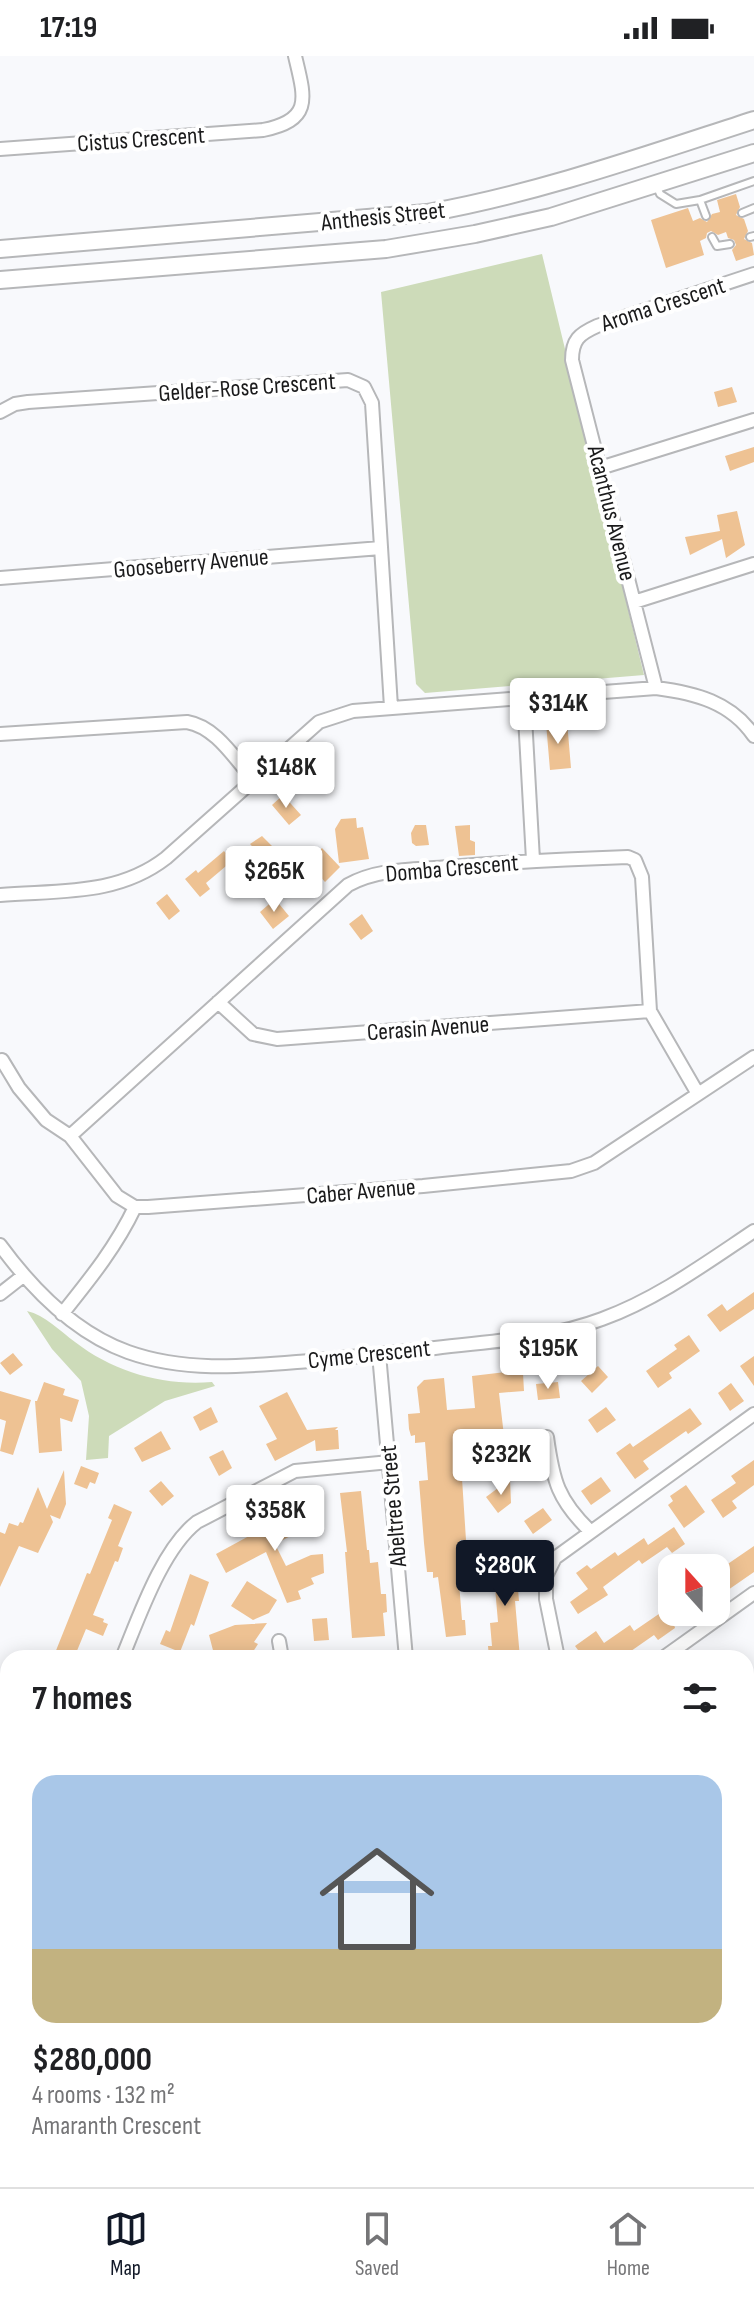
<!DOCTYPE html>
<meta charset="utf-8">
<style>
:root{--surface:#fff;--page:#f6f6f6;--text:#202124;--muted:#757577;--line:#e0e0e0;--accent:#111827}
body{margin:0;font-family:"Sofia Sans Condensed",sans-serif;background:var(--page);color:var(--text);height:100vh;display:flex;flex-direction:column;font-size:30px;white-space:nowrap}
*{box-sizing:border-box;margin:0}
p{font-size:26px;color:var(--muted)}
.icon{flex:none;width:44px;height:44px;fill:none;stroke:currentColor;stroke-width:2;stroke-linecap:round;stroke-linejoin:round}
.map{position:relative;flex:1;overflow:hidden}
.side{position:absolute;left:0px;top:1594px;width:754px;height:538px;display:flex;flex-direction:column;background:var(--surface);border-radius:24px 24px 0 0;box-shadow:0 4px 20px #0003}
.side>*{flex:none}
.needle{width:52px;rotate:339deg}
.tools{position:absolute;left:658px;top:1498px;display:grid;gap:16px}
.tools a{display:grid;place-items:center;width:72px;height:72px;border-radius:16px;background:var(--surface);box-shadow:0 4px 20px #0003;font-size:40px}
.price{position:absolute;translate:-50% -68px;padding:0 18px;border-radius:8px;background:#fff;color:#222;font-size:26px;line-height:52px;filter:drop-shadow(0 2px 4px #0008)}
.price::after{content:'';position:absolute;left:50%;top:48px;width:24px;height:18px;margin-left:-12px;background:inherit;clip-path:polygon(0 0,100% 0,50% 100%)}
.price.active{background:var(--accent);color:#fff}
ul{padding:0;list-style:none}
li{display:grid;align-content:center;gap:16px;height:424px;padding:0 32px}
li span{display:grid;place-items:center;height:248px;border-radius:24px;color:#555}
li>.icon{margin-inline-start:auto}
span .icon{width:144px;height:144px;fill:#fffc;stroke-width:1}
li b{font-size:34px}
h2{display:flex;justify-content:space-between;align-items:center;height:96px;padding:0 32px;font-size:34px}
.status{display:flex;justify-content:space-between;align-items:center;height:56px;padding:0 40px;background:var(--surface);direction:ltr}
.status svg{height:22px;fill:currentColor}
.tabs{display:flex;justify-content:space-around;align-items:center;height:112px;border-top:2px solid var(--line);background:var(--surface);font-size:22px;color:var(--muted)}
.tabs a{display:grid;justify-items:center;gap:4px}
.tabs .active{color:var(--accent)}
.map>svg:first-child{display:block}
.green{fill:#cddbb9}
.building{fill:#eec293}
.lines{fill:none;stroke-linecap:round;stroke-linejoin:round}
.lane-casing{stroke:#b6b7b9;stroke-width:10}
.street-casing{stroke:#b6b7b9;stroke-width:16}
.secondary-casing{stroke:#b6b7b9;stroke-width:20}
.highway-casing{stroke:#b6b7b9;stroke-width:26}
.lane{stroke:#fff;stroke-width:6}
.street{stroke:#fff;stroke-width:12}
.secondary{stroke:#fff;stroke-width:16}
.highway{stroke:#fff;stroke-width:22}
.labels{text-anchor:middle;stroke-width:8;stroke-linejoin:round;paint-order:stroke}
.street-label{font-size:24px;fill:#1a1a1b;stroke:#fff}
</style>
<div class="status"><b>17:19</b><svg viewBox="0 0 49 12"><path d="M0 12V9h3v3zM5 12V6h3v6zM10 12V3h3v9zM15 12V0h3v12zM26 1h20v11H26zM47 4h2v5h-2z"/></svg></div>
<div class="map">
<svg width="754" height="2131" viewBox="0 0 754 2131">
<rect width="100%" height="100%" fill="#f8f9fc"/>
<!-- green -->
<path class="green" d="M542 198 644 619 425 637 416 628 381 236Z
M27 1255C45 1259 60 1275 75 1286 114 1316 162 1330 212 1326L215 1330 165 1345 109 1380 108 1402 86 1404 89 1360 81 1325 52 1293Z"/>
<!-- building -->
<path class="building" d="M736 138 740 151 736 159 744 163 748 175 744 183 752 187 754 199 736 205 732 194 736 189 734 184 728 182 726 176 718 179 711 175 707 177 706 182 700 185 704 199 666 212 651 164 688 152 693 165 700 162 707 166 712 158 720 156 717 144Z
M732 331 737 346 718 351 714 336Z
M754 391V406L730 415 725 400Z
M737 455 745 489 726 502 722 483 690 499 685 481 720 475 717 459Z
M567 665 571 712 550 714 546 667Z
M283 739 301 759 289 769 272 749Z
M356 762 357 772 363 771 369 803 339 807 335 773 341 763Z
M415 769H426L429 789 416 790 412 787 411 777Z
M470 769V784L475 786V799L459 800 455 770Z
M262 780 274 792 262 801 250 788Z
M322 792 340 811 325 826 307 806Z
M224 795 232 805 206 827 210 833 200 841 185 823 196 814 198 817Z
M167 838 180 855 169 864 156 847Z
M275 843 289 860 273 873 260 856Z
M362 858 373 875 361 884 349 868Z
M754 1236V1253L720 1276 707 1259 722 1248 727 1255Z
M689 1279 700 1295 669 1317 672 1322 658 1332 646 1315 677 1293 674 1289Z
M13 1297 23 1309 10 1319 0 1307Z
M754 1300V1330L740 1310Z
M598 1310 608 1321 592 1337 581 1325Z
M515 1315V1317H523L524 1335 499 1337 506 1397 516 1396 517 1411 467 1415 461 1407 466 1484H460L463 1513 458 1514 462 1564H465L466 1579 446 1581 438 1521 433 1522V1516H427L424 1487 419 1425 428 1424 425 1386 415 1387V1379L411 1380 409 1373 408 1358 420 1357 417 1331 424 1324 444 1322 447 1354 475 1352 472 1320Z
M44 1326 65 1333 63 1339 79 1344 72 1366 60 1362 62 1395 39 1397 35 1345H37Z
M558 1326 560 1342 538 1344 536 1328Z
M731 1327 744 1345 730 1355 718 1337Z
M0 1335 31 1344 13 1399 0 1395 6 1365 0 1363Z
M287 1336 307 1374 338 1371 335 1374H338L339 1393 316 1395 315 1384 275 1405 266 1388 277 1383 259 1350Z
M211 1351 218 1366 200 1375 193 1361Z
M606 1351 616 1364 597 1377 588 1364Z
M690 1352 702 1368 688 1378 686 1375 643 1405 649 1413 635 1423 616 1397 630 1387 633 1391Z
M161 1375 171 1393 142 1406 134 1392Z
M223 1394 232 1412 219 1420 209 1401Z
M754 1404V1429L732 1445 737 1452 723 1462 711 1444 736 1427 731 1420Z
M81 1410 99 1417 95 1428 90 1426 87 1433 74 1428Z
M64 1414 66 1448 60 1463 50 1459 53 1466 38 1497 19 1490 0 1531V1476L5 1478 9 1467 18 1470 20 1466 23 1467 38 1431 47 1453Z
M601 1421 611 1435 591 1449 581 1435Z
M510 1423 511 1447 498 1457 486 1441Z
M161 1425 174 1440 162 1450 149 1435Z
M686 1429 705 1456 684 1472 668 1449 673 1445 670 1440Z
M361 1435 367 1494H369L370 1507 378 1506 381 1538H386L387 1556 383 1557 385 1580 352 1582 345 1496H347L340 1437Z
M114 1448 132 1456 118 1490 123 1492 118 1506 115 1505 93 1559 104 1563 103 1566 108 1568 103 1580 86 1573 74 1602H68L55 1597 87 1517 90 1518 112 1464 108 1462Z
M298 1452 308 1471 275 1488 286 1510 311 1499 323 1498 324 1517 311 1522 314 1528 298 1535 301 1543 287 1547 266 1496 226 1517 216 1498 249 1480 244 1469 261 1460 266 1469Z
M543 1452 552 1464 533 1478 524 1465Z
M674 1471 685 1488 672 1497 667 1491 642 1508 639 1504 603 1531 608 1539 578 1558 570 1546 588 1533 576 1517 587 1509 591 1513 615 1496 618 1500 644 1482 648 1489Z
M754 1490V1516L728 1534 716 1516Z
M515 1495 519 1545H515L520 1602H489L488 1590H492L490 1567 498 1566 492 1497Z
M190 1518 209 1526 194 1570 191 1568 180 1596 160 1588 166 1574 170 1576Z
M247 1525 277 1544 269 1557 253 1564 231 1550Z
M672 1549V1556H686L673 1565 675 1572 658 1584 654 1579 621 1602H584L575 1590 596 1575 604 1587 630 1569 634 1575Z
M327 1562 329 1584 314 1585 312 1563Z
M267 1567 254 1586 258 1588 249 1602H215L209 1579 235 1569Z"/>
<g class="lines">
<defs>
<path id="lane" d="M657 131 660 138 676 148 700 144 754 125
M700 144 706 160
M742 157 754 152
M712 181 717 190 730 188
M750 181 754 180"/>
<path id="street" d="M0 93 263 74C313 64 305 42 295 0
M0 356 15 348 28 346 348 324 364 331 372 347 391 651
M600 412 754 364
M0 522 381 492
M634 546 754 508
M656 632 572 304C572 284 579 278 597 270L754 218
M524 643 533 804
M0 678 187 666C216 671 234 702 253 723
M0 839C59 834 117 840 166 802L319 666 353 655 656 632C695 637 731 646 754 680
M218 946 253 978 277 983 650 955
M2 1004 19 1032 46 1064 70 1080 117 1140 135 1151H148L423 1130 571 1115 594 1107 754 1001
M70 1080 348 829C378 812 415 814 449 811 509 806 568 803 628 801L635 804 642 821 650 955 698 1038
M0 1189C33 1234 75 1277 128 1296 187 1317 248 1310 309 1305 351 1301 393 1297 435 1292 491 1285 549 1283 602 1263 657 1243 706 1207 754 1175
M0 1238 23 1220
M62 1258C90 1223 116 1191 135 1151
M379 1298 406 1602
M547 1381C553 1425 558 1444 590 1475
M279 1585 282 1602
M122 1602C139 1561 162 1493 197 1466L295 1415 390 1406
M558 1602 546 1543V1520L555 1502 754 1358
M663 1602 754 1537
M746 1726 754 1720
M746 1898 754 1897
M0 1930 8 1942
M0 1967 8 1962
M138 2124 143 2131
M6 2131 15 2124
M223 2131 231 2124
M436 2131 446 2124"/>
<path id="secondary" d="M0 193 427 157C539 137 646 99 754 64
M0 224 386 193 475 178 551 161 754 97"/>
<path id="highway" d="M746 2111 754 2105
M717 2131 727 2124"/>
</defs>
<!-- lane casing -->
<use href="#lane" class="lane-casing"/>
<!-- street casing -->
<use href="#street" class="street-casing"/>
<!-- secondary casing -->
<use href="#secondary" class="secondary-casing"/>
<!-- highway casing -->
<use href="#highway" class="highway-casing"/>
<!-- lane -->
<use href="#lane" class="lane"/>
<!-- street -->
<use href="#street" class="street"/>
<!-- secondary -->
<use href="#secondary" class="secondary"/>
<!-- highway -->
<use href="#highway" class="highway"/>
</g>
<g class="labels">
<!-- street labels -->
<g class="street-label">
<text transform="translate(141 83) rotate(-4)" y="8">Cistus Crescent</text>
<text transform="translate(383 160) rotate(-6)" y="8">Anthesis Street</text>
<text transform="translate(663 248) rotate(-18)" y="8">Aroma Crescent</text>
<text transform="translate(247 331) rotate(-4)" y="8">Gelder-Rose Crescent</text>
<text transform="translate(612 457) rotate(76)" y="8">Acanthus Avenue</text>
<text transform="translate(191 507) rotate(-5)" y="8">Gooseberry Avenue</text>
<text transform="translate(452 812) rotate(-5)" y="8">Domba Crescent</text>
<text transform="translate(428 972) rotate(-4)" y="8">Cerasin Avenue</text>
<text transform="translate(361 1135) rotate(-5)" y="8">Caber Avenue</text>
<text transform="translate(369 1298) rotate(-6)" y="8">Cyme Crescent</text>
<text transform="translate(393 1450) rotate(-95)" y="8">Abeltree Street</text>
</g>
</g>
</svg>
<div class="tools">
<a><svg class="needle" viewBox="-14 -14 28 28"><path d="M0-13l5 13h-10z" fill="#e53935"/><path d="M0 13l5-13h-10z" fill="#757577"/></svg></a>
</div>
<b class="price" style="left:558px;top:690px">$314K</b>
<b class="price" style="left:286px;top:754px">$148K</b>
<b class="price" style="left:274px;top:858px">$265K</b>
<b class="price" style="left:548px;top:1335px">$195K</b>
<b class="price" style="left:501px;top:1441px">$232K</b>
<b class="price" style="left:275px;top:1497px">$358K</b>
<b class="price active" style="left:505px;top:1552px">$280K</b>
<section class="side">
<h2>7 homes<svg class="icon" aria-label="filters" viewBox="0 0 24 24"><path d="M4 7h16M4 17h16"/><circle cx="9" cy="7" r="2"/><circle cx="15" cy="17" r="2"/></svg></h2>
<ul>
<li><span style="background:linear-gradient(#a9c7e8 70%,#c2b280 0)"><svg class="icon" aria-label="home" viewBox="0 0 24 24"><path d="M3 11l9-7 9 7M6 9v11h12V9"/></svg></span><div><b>$280,000</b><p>4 rooms · 132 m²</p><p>Amaranth Crescent</p></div></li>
</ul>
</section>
</div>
<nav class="tabs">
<a class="active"><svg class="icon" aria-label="map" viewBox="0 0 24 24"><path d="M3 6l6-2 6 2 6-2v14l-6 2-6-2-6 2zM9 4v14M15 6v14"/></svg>Map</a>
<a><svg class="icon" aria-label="saved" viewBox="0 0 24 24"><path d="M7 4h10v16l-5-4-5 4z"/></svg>Saved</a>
<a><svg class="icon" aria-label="home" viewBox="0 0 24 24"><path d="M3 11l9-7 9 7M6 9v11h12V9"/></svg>Home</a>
</nav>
